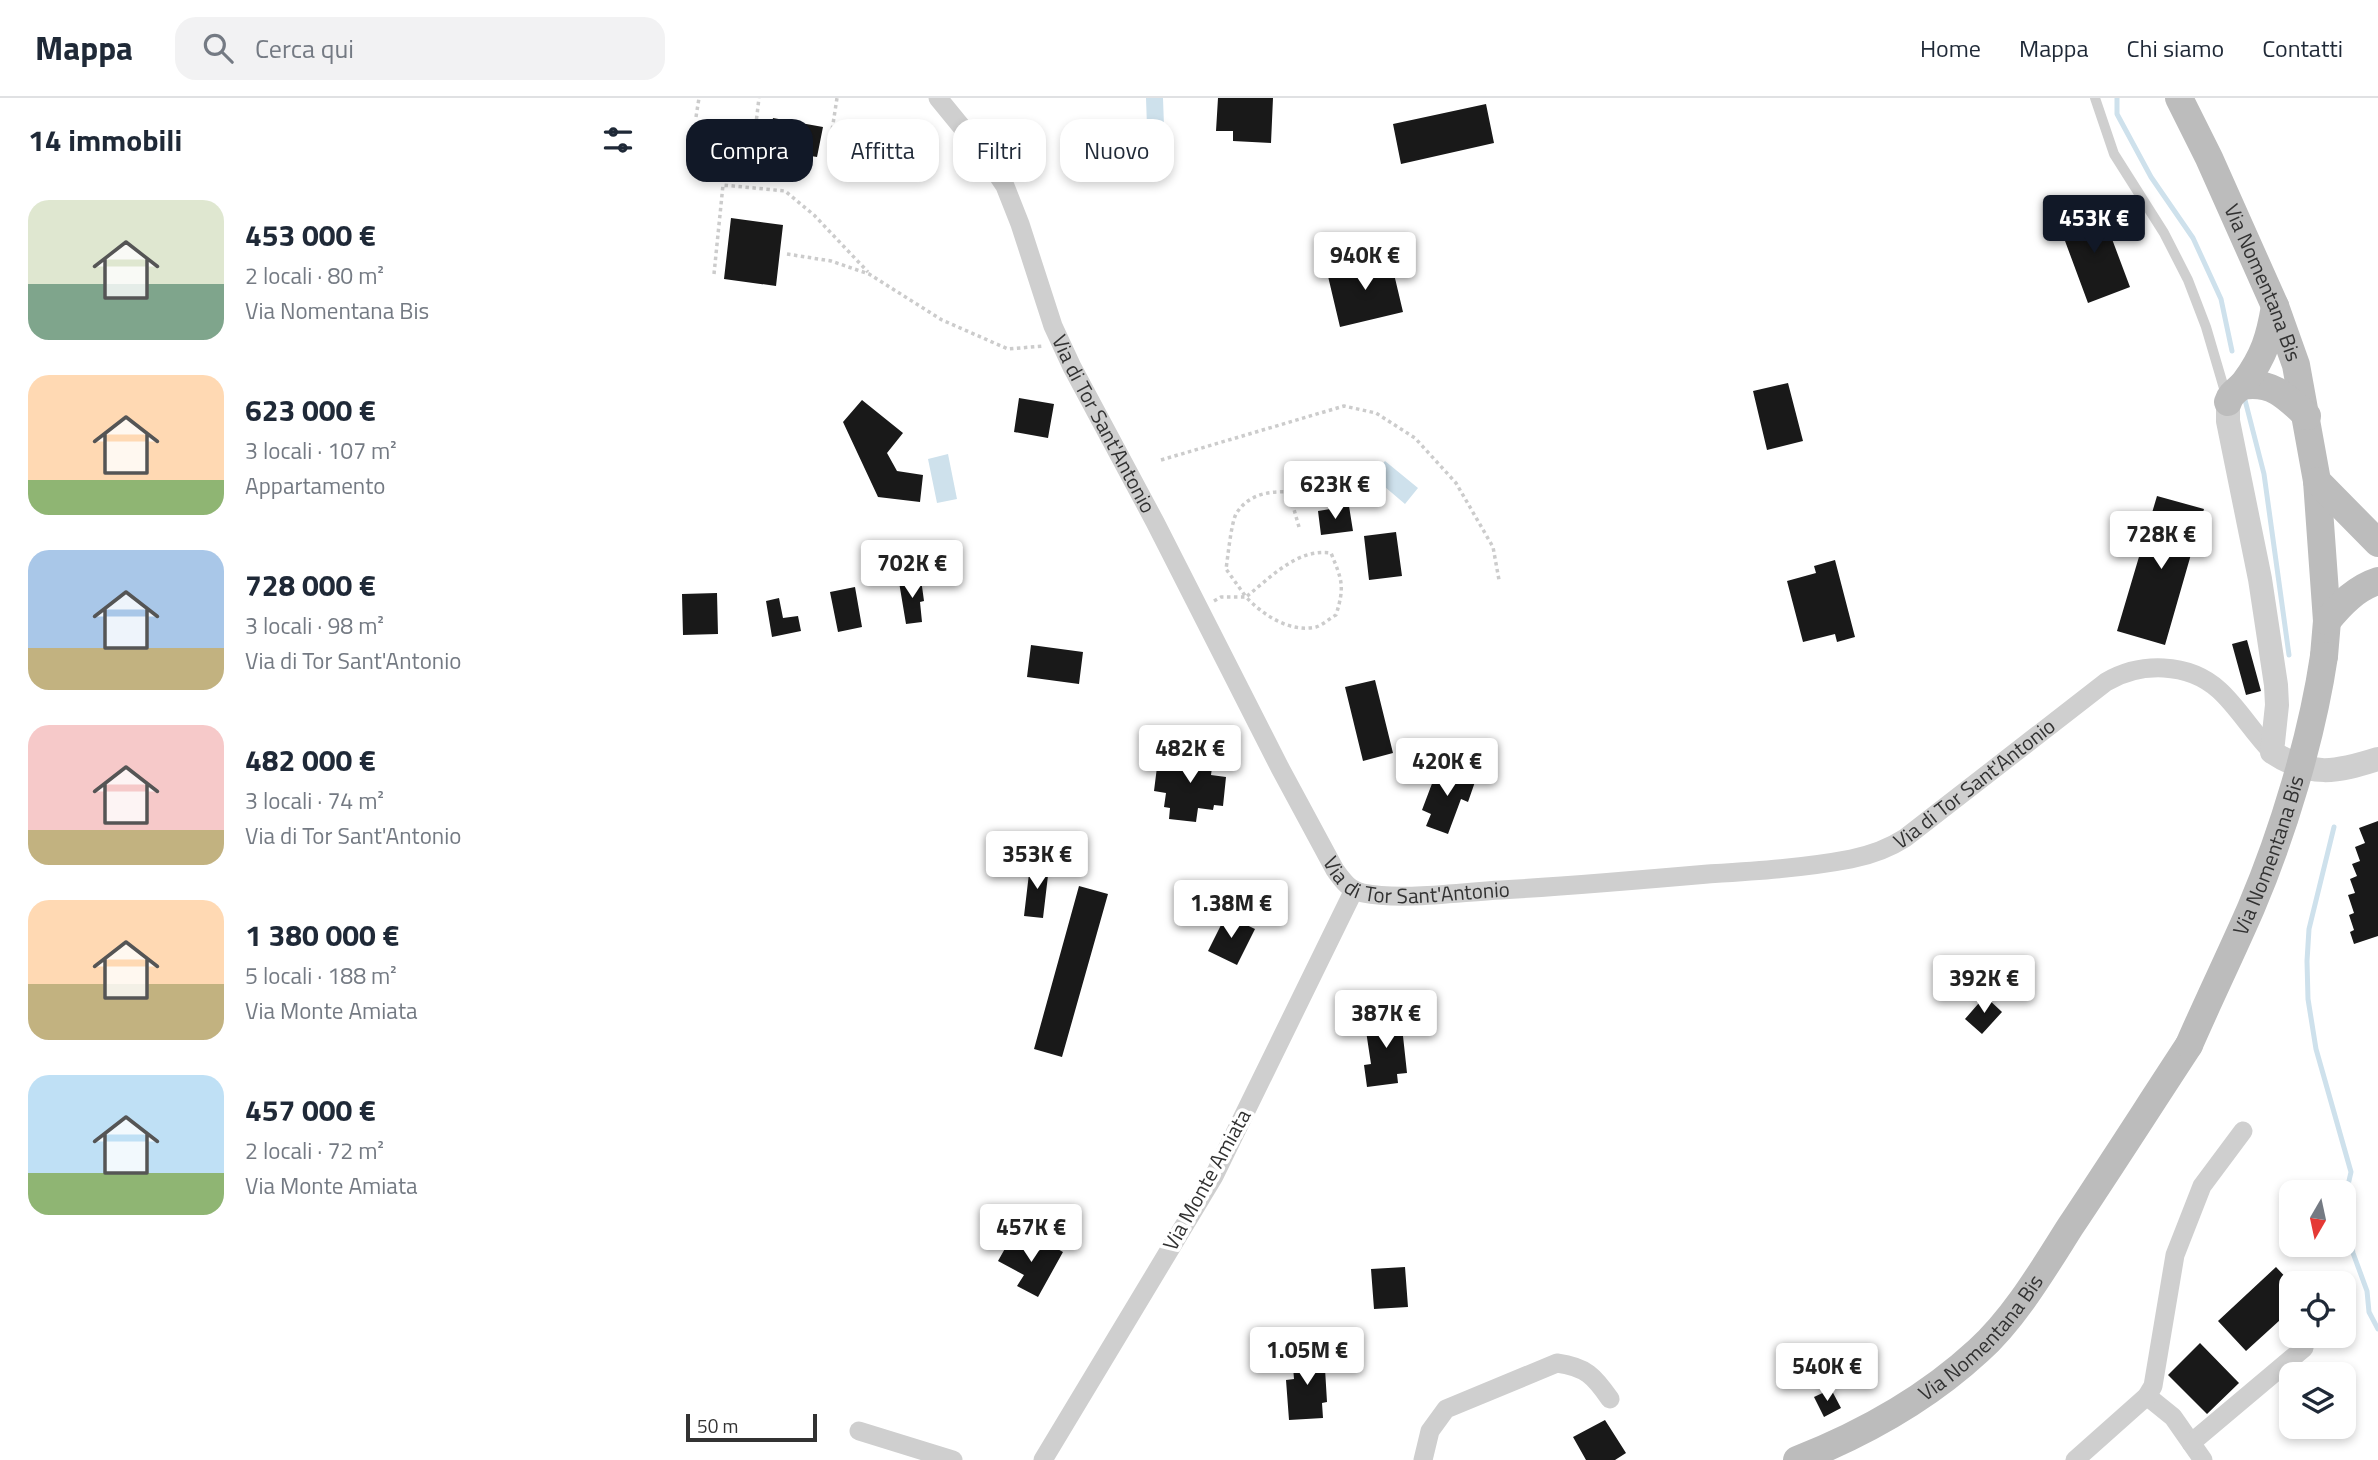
<!DOCTYPE html>
<html lang="it">
<meta charset="utf-8">
<style>
:root{--surface:#fff;--page:#f2f2f3;--text:#1f2937;--muted:#747a83;--line:#e0e1e3;--accent:#111827}
body{margin:0;font-family:"Titillium Web",sans-serif;background:var(--page);color:var(--text);height:100vh;display:flex;flex-direction:column;font-size:26px;white-space:nowrap}
*{box-sizing:border-box;margin:0}
p{font-size:23px;color:var(--muted)}
.icon{flex:none;width:38px;height:38px;fill:none;stroke:currentColor;stroke-width:2;stroke-linecap:round;stroke-linejoin:round}
.map{position:relative;flex:1;overflow:hidden}
.side{display:flex;flex-direction:column;background:var(--surface);width:665px}
.side>*{flex:none}
.guide{position:absolute;left:21px;top:21px;width:665px;height:63px;display:flex;gap:14px}
.needle{width:46px;rotate:189deg}
.buttons{position:absolute;left:1614px;top:1082px;display:grid;gap:14px}
.buttons a{display:grid;place-items:center;width:77px;height:77px;border-radius:14px;background:var(--surface);box-shadow:0 4px 10px #0003;font-size:35px}
.scale{position:absolute;left:21px;bottom:18px;width:131px;box-sizing:border-box;padding-left:7px;border:4px solid #323232;border-top:0;font-size:19px;line-height:24px;white-space:nowrap;color:#323232;-webkit-text-stroke:5px #fff;paint-order:stroke}
.price{position:absolute;translate:-50% -60px;padding:0 16px;border-radius:7px;background:#fff;color:#222;font-size:23px;line-height:46px;filter:drop-shadow(0 2px 4px #0008)}
.price::after{content:'';position:absolute;left:50%;top:42px;width:21px;height:16px;margin-left:-10px;background:inherit;clip-path:polygon(0 0,100% 0,50% 100%)}
.price.active{background:var(--accent);color:#fff}
ul{padding:0;list-style:none}
li{display:flex;align-items:center;gap:21px;height:175px;padding:0 28px}
li span{display:grid;place-items:center;flex:none;width:196px;height:140px;border-radius:21px;color:#555}
li>.icon{margin-inline-start:auto}
span .icon{width:84px;height:84px;fill:#fffc;stroke-width:1}
li b{font-size:30px}
h2{display:flex;justify-content:space-between;align-items:center;height:84px;padding:0 28px;font-size:30px}
.tag{padding:0 24px;border-radius:21px;background:var(--surface);box-shadow:0 4px 10px #0003;font-size:24px;line-height:63px}
.tag.active{background:var(--accent);color:#fff}
header{display:flex;align-items:center;gap:42px;box-sizing:border-box;height:98px;padding:0 35px;background:var(--surface);border-bottom:2px solid var(--line)}
header strong{font-size:33px}
nav{display:flex;gap:38px;margin-inline-start:auto;font-size:24px}
.search{width:490px;height:63px;background:var(--page);display:flex;align-items:center;gap:18px;box-sizing:border-box;padding:0 24px;border-radius:21px;color:var(--muted);font-size:26px}
main{display:flex;flex:1;min-height:0}
.map>svg:first-child{display:block}
.water{fill:#cee1ec}
.lines{fill:none;stroke-linecap:round;stroke-linejoin:round}
.stream{stroke:#cee1ec;stroke-width:5}
.building{fill:#191919}
.path{stroke:#ccc;stroke-width:3.5;stroke-dasharray:3.5 3.5;stroke-linecap:butt}
.service{stroke:#cfcfcf;stroke-width:10}
.minor{stroke:#cfcfcf;stroke-width:19}
.tertiary{stroke:#cfcfcf;stroke-width:24}
.secondary{stroke:#bcbcbc;stroke-width:28}
.secondary-bridge{stroke:#bcbcbc;stroke-width:28}
.labels{text-anchor:middle;stroke-width:7;stroke-linejoin:round;paint-order:stroke}
.street-label{font-size:21px;fill:#323232;stroke:#fff}
</style>
<header>
<strong>Mappa</strong>
<div class="search"><svg class="icon" aria-label="search" viewBox="0 0 24 24"><circle cx="10" cy="10" r="6"/><path d="M15 15l6 6"/></svg>Cerca qui</div>
<nav><a>Home</a><a>Mappa</a><a>Chi siamo</a><a>Contatti</a></nav>
</header>
<main>
<section class="side">
<h2>14 immobili<svg class="icon" aria-label="filters" viewBox="0 0 24 24"><path d="M4 7h16M4 17h16"/><circle cx="9" cy="7" r="2"/><circle cx="15" cy="17" r="2"/></svg></h2>
<ul>
<li><span style="background:linear-gradient(#dfe7d0 60%,#7fa58c 0)"><svg class="icon" aria-label="home" viewBox="0 0 24 24"><path d="M3 11l9-7 9 7M6 9v11h12V9"/></svg></span><div><b>453 000 €</b><p>2 locali · 80 m²</p><p>Via Nomentana Bis</p></div></li>
<li><span style="background:linear-gradient(#ffd9b3 75%,#8fb573 0)"><svg class="icon" aria-label="home" viewBox="0 0 24 24"><path d="M3 11l9-7 9 7M6 9v11h12V9"/></svg></span><div><b>623 000 €</b><p>3 locali · 107 m²</p><p>Appartamento</p></div></li>
<li><span style="background:linear-gradient(#a9c7e8 70%,#c2b280 0)"><svg class="icon" aria-label="home" viewBox="0 0 24 24"><path d="M3 11l9-7 9 7M6 9v11h12V9"/></svg></span><div><b>728 000 €</b><p>3 locali · 98 m²</p><p>Via di Tor Sant'Antonio</p></div></li>
<li><span style="background:linear-gradient(#f6c9c9 75%,#c2b280 0)"><svg class="icon" aria-label="home" viewBox="0 0 24 24"><path d="M3 11l9-7 9 7M6 9v11h12V9"/></svg></span><div><b>482 000 €</b><p>3 locali · 74 m²</p><p>Via di Tor Sant'Antonio</p></div></li>
<li><span style="background:linear-gradient(#ffd9b3 60%,#c2b280 0)"><svg class="icon" aria-label="home" viewBox="0 0 24 24"><path d="M3 11l9-7 9 7M6 9v11h12V9"/></svg></span><div><b>1 380 000 €</b><p>5 locali · 188 m²</p><p>Via Monte Amiata</p></div></li>
<li><span style="background:linear-gradient(#bfe0f5 70%,#8fb573 0)"><svg class="icon" aria-label="home" viewBox="0 0 24 24"><path d="M3 11l9-7 9 7M6 9v11h12V9"/></svg></span><div><b>457 000 €</b><p>2 locali · 72 m²</p><p>Via Monte Amiata</p></div></li>
</ul>
</section>
<div class="map">
<svg width="1713" height="1362" viewBox="0 0 1713 1362">
<rect width="100%" height="100%" fill="#fff"/>
<!-- water -->
<path class="water" d="M481 0H498L499 28 482 29Z
M283 356 292 401 272 405 263 361Z
M720 363 753 390 740 406 707 378Z
M782 648 812 659 807 672 777 661Z"/>
<g class="lines">
<!-- stream -->
<path class="stream" d="M1452 0V16L1486 79 1528 140 1556 201 1567 253
M1580 302 1599 376 1624 557
M1669 729 1644 831 1642 863 1643 901 1651 951 1686 1074 1678 1109
M1678 1117 1688 1155 1702 1193 1704 1214 1713 1231"/>
</g>
<!-- building -->
<path class="building" d="M553 0H608L606 45 568 43V33H551Z
M821 6 829 45 736 66 728 26Z
M108 20 158 29 152 59 102 51Z
M1435 109 1465 189 1423 205 1393 124Z
M66 120 118 127 111 188 59 181Z
M725 159 738 214 675 229 662 174Z
M1123 285 1138 343 1102 352 1088 293Z
M354 300 389 306 383 340 349 334Z
M197 302 238 335 222 355 232 373 258 377 255 404 213 399 178 324Z
M1492 398 1539 411 1500 547 1452 533Z
M684 408 688 433 656 437 653 413Z
M731 434 737 478 704 482 699 438Z
M1170 462 1190 539 1172 544 1170 536 1138 544 1122 483 1151 475 1149 468Z
M256 481 259 503 255 504 257 524 241 526 234 484Z
M190 489 197 529 173 534 165 494Z
M52 495 53 536 18 537 17 496Z
M114 500 118 520 133 518 136 533 107 539 101 503Z
M1582 542 1596 593 1581 597 1567 546Z
M366 547 418 554 414 586 362 579Z
M710 582 728 655 698 663 680 589Z
M517 651 549 655 546 677 561 679 558 708 549 707 548 712 533 710 531 724 504 721 505 710 499 709 501 695 489 693 493 661 515 663Z
M774 667 811 681 803 704 796 701 783 736 761 728 766 716 757 712Z
M1713 723V838L1689 846 1685 834 1689 832 1684 817 1689 815 1683 797 1690 795 1685 781 1692 778 1687 766 1695 763 1690 749 1700 745 1694 730Z
M365 767 384 769 378 820 359 818Z
M414 788 443 796 397 959 369 951Z
M561 817 590 831 572 867 543 853Z
M1320 898 1337 914 1317 936 1300 921Z
M740 916 743 937 738 938 742 975 732 976 733 985 702 989 699 967 706 966 701 933 708 932 706 920Z
M347 1138 374 1153 380 1144 398 1154 373 1199 352 1188 359 1177 333 1163Z
M740 1169 743 1209 709 1211 706 1171Z
M1611 1169 1626 1185V1212L1581 1253 1553 1223Z
M1535 1245 1574 1285 1542 1316 1503 1277Z
M659 1254 662 1304 657 1305 658 1320 624 1322 621 1282 629 1281 627 1256Z
M1166 1291 1176 1310 1159 1319 1149 1299Z
M940 1322 961 1355 950 1362H921L908 1339Z"/>
<g class="lines">
<!-- path -->
<path class="path" d="M31 19 34 0
M89 42 94 0
M164 52 172 0
M122 156 166 163 204 176 277 222 343 251 378 248
M49 176 58 87 120 93 149 117 203 174
M496 362 679 308 711 315 750 340 791 385 828 449 834 482
M549 503 556 499H581C598 517 625 535 651 529 658 527 665 520 671 517 680 488 677 482 666 455 632 450 605 480 581 499L561 471C563 458 566 426 571 416 583 396 604 393 624 394L634 429"/>
<!-- service -->
<path class="service" d="M1430 0 1449 56 1499 135 1523 182 1541 229 1561 297"/>
<!-- minor -->
<g class="minor">
<path id="s1" d="M273 0 318 55 340 88 355 126 388 228 407 269 490 424 615 670 670 772C678 783 684 792 698 795 737 803 795 794 836 792 905 788 974 782 1043 776 1090 773 1139 770 1186 761 1206 757 1223 751 1240 740L1441 584C1475 564 1523 564 1554 592 1573 609 1588 635 1607 654"/>
<path d="M1482 1298 1508 1319 1538 1362"/>
<path d="M194 1333 288 1362"/>
<path d="M1526 1345 1639 1250"/>
<path d="M378 1362 549 1078 689 792"/>
<path d="M758 1362 765 1333 781 1311 892 1265C921 1269 929 1278 945 1301"/>
<path d="M1410 1362 1482 1298 1488 1288 1510 1157 1537 1088 1578 1033"/>
</g>
<!-- tertiary -->
<path class="tertiary" d="M1563 304V323L1595 481 1611 587 1612 607 1607 654C1646 680 1672 674 1713 661"/>
<!-- secondary -->
<g class="secondary">
<path id="s2" d="M1514 0 1544 60 1610 208 1631 267 1652 383 1662 523 1659 558"/>
<path d="M1577 288C1607 283 1621 298 1642 318"/>
<path d="M1563 304C1566 294 1574 292 1580 284 1599 258 1605 239 1610 208"/>
<path d="M1652 383 1713 445"/>
<path d="M1662 523C1676 506 1691 490 1713 483"/>
<path id="s3" d="M1132 1362C1198 1336 1261 1301 1313 1253 1349 1221 1379 1170 1405 1129 1445 1069 1484 1008 1524 947"/>
</g>
<!-- secondary-bridge -->
<path class="secondary-bridge" id="s4" d="M1524 947C1544 901 1566 856 1586 810 1618 735 1647 639 1659 558"/>
</g>
<g class="labels">
<!-- street labels -->
<g class="street-label">
<text dy="7" stroke="none"><textPath href="#s2" startOffset="203">Via Nomentana Bis</textPath></text>
<text dy="7" stroke="none"><textPath href="#s1" startOffset="369">Via di Tor Sant'Antonio</textPath></text>
<text dy="7" stroke="none"><textPath href="#s1" startOffset="1545">Via di Tor Sant'Antonio</textPath></text>
<text dy="7" stroke="none"><textPath href="#s4" startOffset="206">Via Nomentana Bis</textPath></text>
<text dy="7" stroke="none"><textPath href="#s1" startOffset="957">Via di Tor Sant'Antonio</textPath></text>
<text transform="translate(542 1082) rotate(-61)" y="7">Via Monte Amiata</text>
<text dy="7" stroke="none"><textPath href="#s3" startOffset="224">Via Nomentana Bis</textPath></text>
</g>
</g>
</svg>
<div class="buttons">
<a><svg class="needle" viewBox="-14 -14 28 28"><path d="M0-13l5 13h-10z" fill="#e53935"/><path d="M0 13l5-13h-10z" fill="#747a83"/></svg></a>
<a><svg class="icon" aria-label="locate" viewBox="0 0 24 24"><circle cx="12" cy="12" r="6"/><path d="M12 2v4M12 18v4M2 12h4M18 12h4"/></svg></a>
<a><svg class="icon" aria-label="layers" viewBox="0 0 24 24"><path d="M12 4l9 5-9 5-9-5zM3 14l9 5 9-5"/></svg></a>
</div>
<div class="scale">50 m</div>
<b class="price active" style="left:1429px;top:157px">453K €</b>
<b class="price" style="left:700px;top:194px">940K €</b>
<b class="price" style="left:670px;top:423px">623K €</b>
<b class="price" style="left:1496px;top:473px">728K €</b>
<b class="price" style="left:247px;top:502px">702K €</b>
<b class="price" style="left:525px;top:687px">482K €</b>
<b class="price" style="left:782px;top:700px">420K €</b>
<b class="price" style="left:372px;top:793px">353K €</b>
<b class="price" style="left:566px;top:842px">1.38M €</b>
<b class="price" style="left:1319px;top:917px">392K €</b>
<b class="price" style="left:721px;top:952px">387K €</b>
<b class="price" style="left:366px;top:1166px">457K €</b>
<b class="price" style="left:642px;top:1289px">1.05M €</b>
<b class="price" style="left:1162px;top:1305px">540K €</b>
<div class="guide">
<a class="tag active">Compra</a>
<a class="tag">Affitta</a>
<a class="tag">Filtri</a>
<a class="tag">Nuovo</a>
</div>
</div>
</main>
